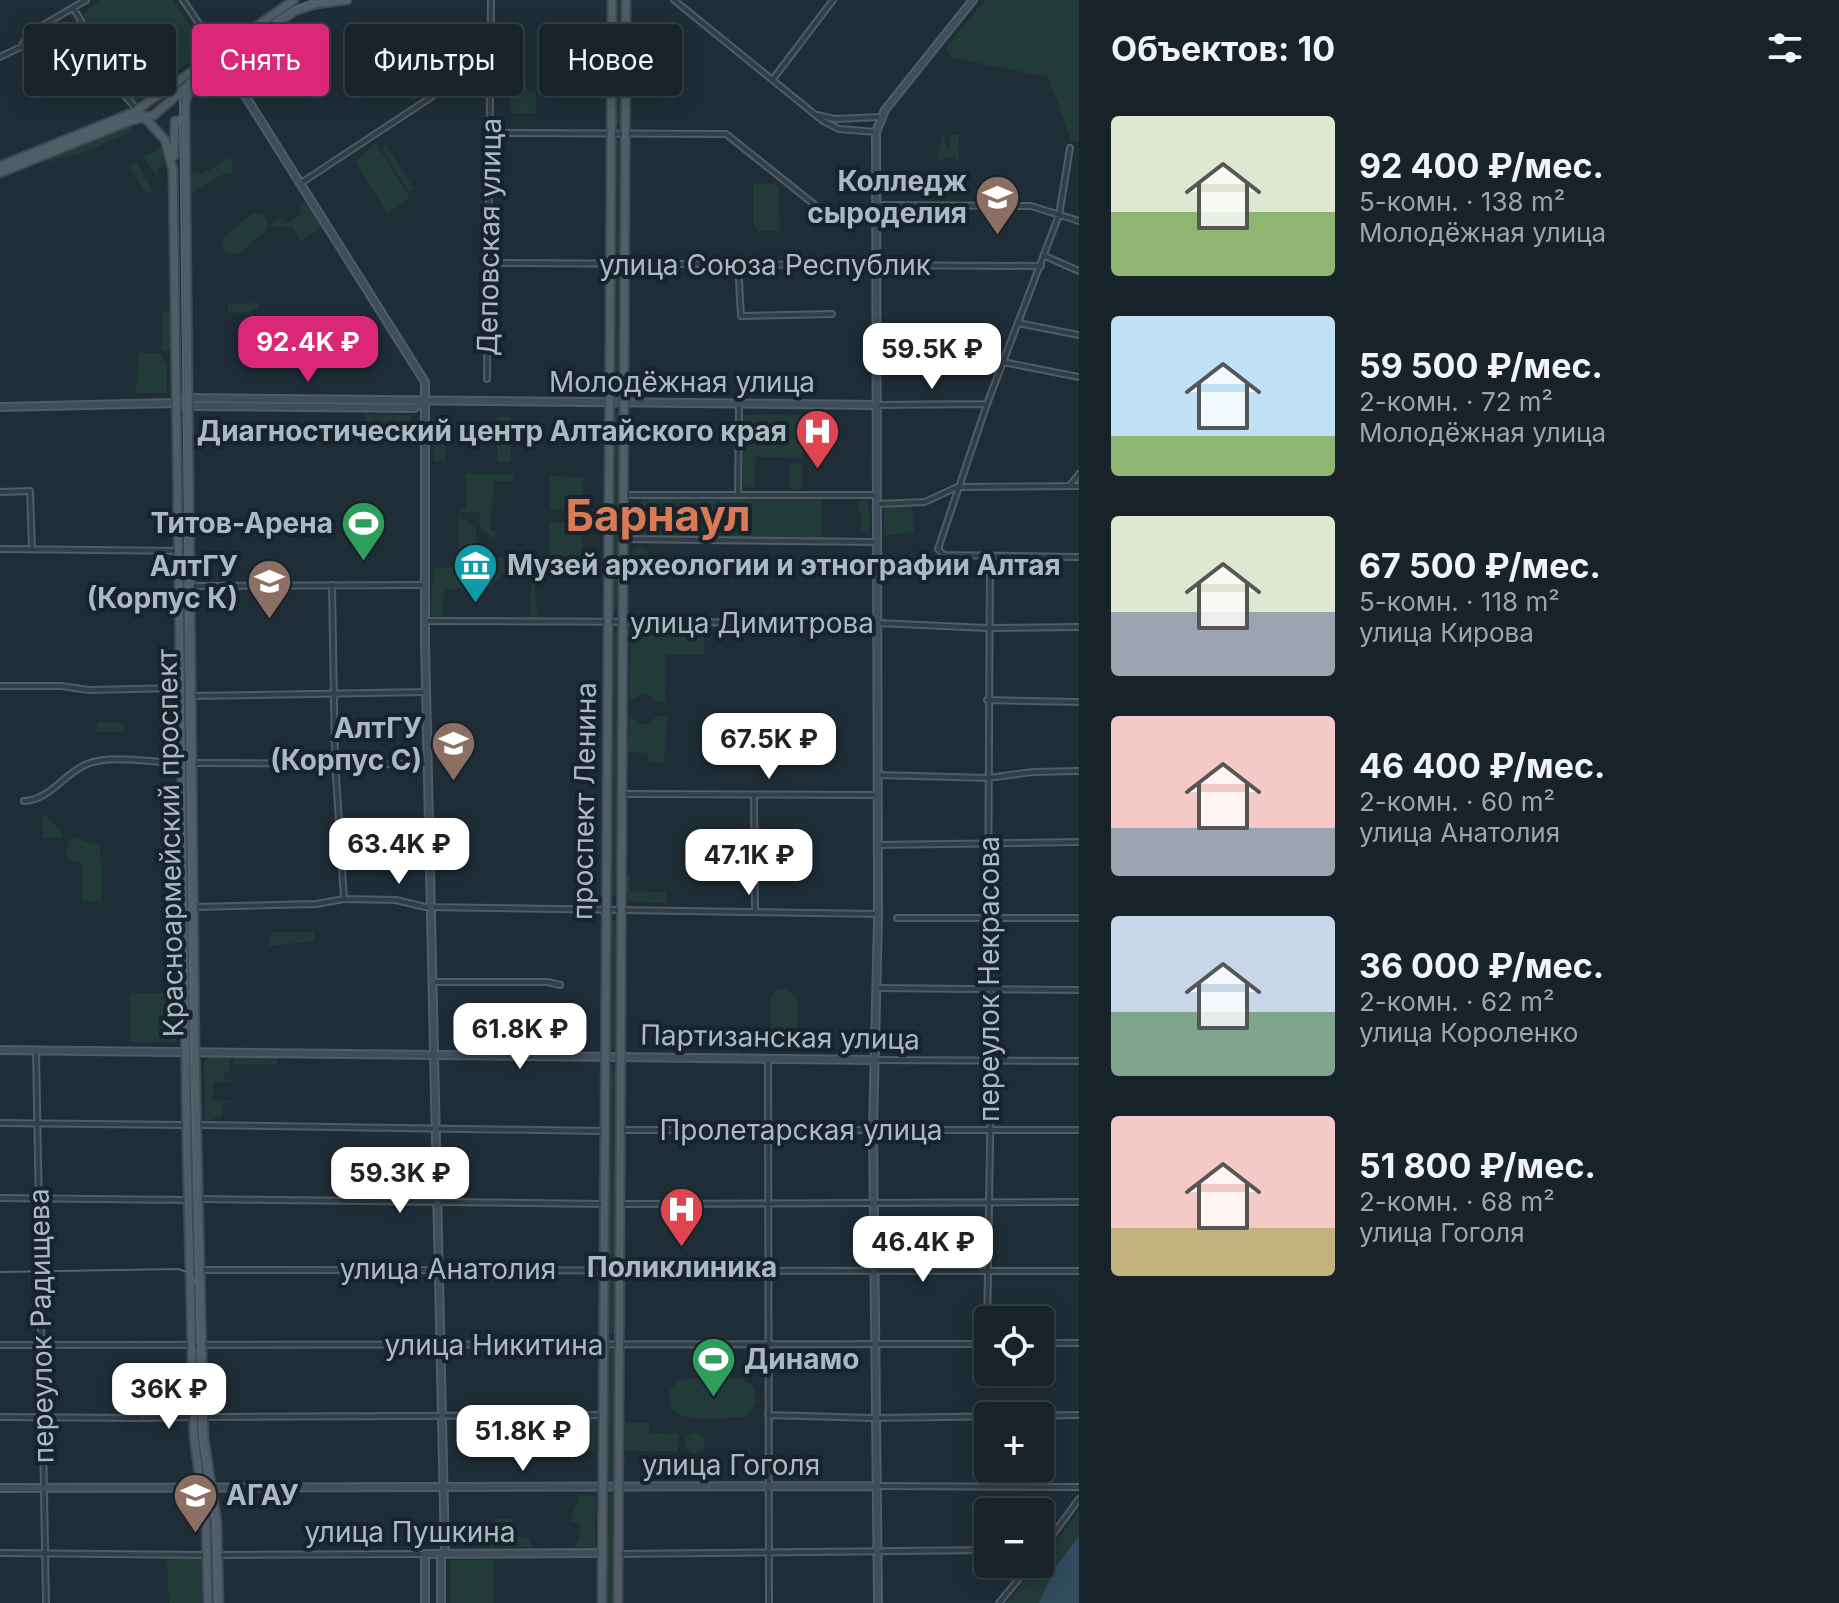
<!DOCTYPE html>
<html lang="ru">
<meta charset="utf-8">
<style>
:root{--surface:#172229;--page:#202a31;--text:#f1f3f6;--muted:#9ea4a8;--line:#363f46;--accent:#db2777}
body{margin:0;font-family:Inter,sans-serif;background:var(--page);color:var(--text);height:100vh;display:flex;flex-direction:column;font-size:30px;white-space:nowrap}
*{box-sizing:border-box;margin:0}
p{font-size:26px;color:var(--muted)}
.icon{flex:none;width:44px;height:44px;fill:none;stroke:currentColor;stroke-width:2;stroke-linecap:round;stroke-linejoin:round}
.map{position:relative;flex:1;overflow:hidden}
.panel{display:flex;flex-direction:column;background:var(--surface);width:760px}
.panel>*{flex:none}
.guide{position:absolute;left:24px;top:24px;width:760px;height:72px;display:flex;gap:16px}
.tools{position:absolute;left:974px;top:1306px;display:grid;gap:16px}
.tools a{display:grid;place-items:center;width:80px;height:80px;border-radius:8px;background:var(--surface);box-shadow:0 4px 20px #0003,0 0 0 2px var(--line);font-size:40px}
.price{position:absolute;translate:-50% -68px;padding:0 18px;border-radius:16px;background:#fff;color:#222;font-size:26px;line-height:52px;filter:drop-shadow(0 2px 4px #0008)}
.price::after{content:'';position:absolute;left:50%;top:48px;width:24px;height:18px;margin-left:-12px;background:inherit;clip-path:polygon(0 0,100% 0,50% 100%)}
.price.selected{background:var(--accent);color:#fff}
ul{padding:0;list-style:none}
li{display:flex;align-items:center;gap:24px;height:200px;padding:0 32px}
li span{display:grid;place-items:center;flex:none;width:224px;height:160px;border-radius:8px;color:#555}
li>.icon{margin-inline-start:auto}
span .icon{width:96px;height:96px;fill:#fffc;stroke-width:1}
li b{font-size:34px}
h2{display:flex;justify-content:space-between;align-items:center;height:96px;padding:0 32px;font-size:34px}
.pill{padding:0 28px;border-radius:8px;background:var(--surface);box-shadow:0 4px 20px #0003,0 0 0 2px var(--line);font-size:28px;line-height:72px}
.pill.selected{background:var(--accent);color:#fff}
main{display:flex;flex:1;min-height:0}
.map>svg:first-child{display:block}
.green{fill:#223a38}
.water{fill:#314b5f}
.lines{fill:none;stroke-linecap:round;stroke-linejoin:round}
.street-casing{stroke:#505c66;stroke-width:8}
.secondary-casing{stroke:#505c66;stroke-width:10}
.primary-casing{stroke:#3f4a54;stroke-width:11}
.street{stroke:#323e47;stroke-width:4}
.secondary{stroke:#404e5b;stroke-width:6}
.primary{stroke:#505e68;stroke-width:7}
.tram{stroke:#54636f;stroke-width:2}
.labels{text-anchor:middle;stroke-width:8;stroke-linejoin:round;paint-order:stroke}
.poi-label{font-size:28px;font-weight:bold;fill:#acb9c5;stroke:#18232c;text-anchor:end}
.street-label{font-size:28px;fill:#acb9c5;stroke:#18232c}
.town-label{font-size:44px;font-weight:bold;fill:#d77a55;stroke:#18232c}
</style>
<main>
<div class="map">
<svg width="1079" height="1603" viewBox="0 0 1079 1603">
<rect width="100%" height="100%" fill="#1f2d37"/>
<!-- green -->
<path class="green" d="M100 0H173L206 49 135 103 81 16Z
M985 0H1079V142L1071 140 1048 77 952 58 946 47Z
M615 3H624V126H615Z
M511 82H527V91L536 92V113H511Z
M130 124 133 131 83 153 47 162 45 158Z
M942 135H945L946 149 950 150V135H959V149H953L959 150V162L952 157 937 161Z
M614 140H623L622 254H613Z
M376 143 410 198 387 213 355 162Z
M386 145 414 189 409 192 381 148Z
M162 148 166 166 158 167V179L144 157Z
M231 156 233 176 227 172 189 194V176L198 170 201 175Z
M136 162 153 190 147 194 129 166Z
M772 183 779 188 780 231H758L753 223V184Z
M307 200 324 226 301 241 292 227H271L274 220 283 218 287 224 302 213 298 206Z
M252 213 264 215 268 224 265 232 239 254 226 253 222 244 225 237Z
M613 272H622L623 392H612Z
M258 303V308L250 312 228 313V304Z
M162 312H170V350H162Z
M139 353H159L167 364V393H136Z
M197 400 408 404H197Z
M613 413H621L620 610H611Z
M365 414 411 415V443L365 444Z
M434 414H445V461H433Z
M743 415H811L802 435V458L756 457 754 488 743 487Z
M497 417H510V433H504V439L511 440V461H497Z
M789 463 802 464V489L789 488Z
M466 474H514V481H494L490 531H495V539L480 528V512H460L466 507Z
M550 476 584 477 582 504H567V510L550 509Z
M641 497 822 499V538L641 536Z
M865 499 868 501 870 535 859 530 862 523 858 502Z
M912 506 914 532 885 536 884 508Z
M459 516 476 528V552L459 551Z
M549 522H566V528H581L583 556 549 555Z
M631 556a9 9 0 1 1 18 0a9 9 0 1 1-18 0Z
M460 557H474L471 573 475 586 445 590 442 617H433L430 613 434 567 452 568Z
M480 557 529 558 500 575 490 588H480V580L486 574Z
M531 572H533L538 619H530Z
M631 630H704V655H666L665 702H656L646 693 629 701Z
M610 632H619L617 896H608Z
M629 716 641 724H648L657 716H667L664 764 648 760 647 753 628 752Z
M97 723H123L124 732H97Z
M43 813 62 833 61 838H43Z
M75 838 100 846 102 901H82V863L66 858 69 839Z
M630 872V891L665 892 668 903 628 902 626 878Z
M608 920H617L615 1049H606Z
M272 932H313L315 941 268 946Z
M786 988 797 998V1040L786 1050 775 1046 771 1039V997L778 989Z
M130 993H178L176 1043 130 1042Z
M230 1055V1072H224V1079L237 1082H213V1100L238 1102 223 1103 222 1116 205 1122 204 1061 214 1056Z
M233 1055H277V1064H233Z
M606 1065H616L615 1261H605Z
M604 1278H614L615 1334H604Z
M605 1350H614V1480H605Z
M683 1379H742L754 1387 756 1404 745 1417C725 1417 670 1428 669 1399 668 1389 675 1383 683 1379Z
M555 1418H596L595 1451H579V1445H555Z
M625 1422 649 1423V1433L679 1434 678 1452 625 1451Z
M685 1443a10 10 0 1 1 20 0a10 10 0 1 1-20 0Z
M580 1494 596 1497 595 1547H573L579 1540 580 1522H570Z
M605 1495H614V1603H605Z
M1079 1511V1535L1053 1571 1039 1603H1006Z
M495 1519H513V1536L529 1537 532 1547H486L485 1532H494Z
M171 1559H201L202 1603H169L167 1562Z
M450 1560H493V1603H451Z"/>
<!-- water -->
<path class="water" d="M1079 1535V1603H1039L1053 1571Z"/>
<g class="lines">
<defs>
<path id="street" d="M183 0 218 52
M674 0 823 121 839 129 876 132
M74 9 124 95 136 108
M0 57 21 47 28 34 86 0
M773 79 833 0
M817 115 835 119 881 117
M489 133 726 134 815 205
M1070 148 1059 215 987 404 938 549 944 555 1079 557
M301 183 433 96
M877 205 1031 206 1079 221
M1045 256 1079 271
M487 263 1041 266
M738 263 741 316 832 314
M1018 323 1079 335
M1003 362 1079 377
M487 379 491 0
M877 405 987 404
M1071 484 1079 474
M0 492 30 491 32 549
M738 494 739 404
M624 495H877
M877 504 925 502 957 487 1079 486
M623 539 876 542
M0 549 188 551
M332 585 335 760 344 899
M188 586 426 585
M426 621 877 623 987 628 1079 627
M0 686H61L89 690 180 688
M190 696 427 692
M987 700 1079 702
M192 763 427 764
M878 775 988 778 1033 772 1079 771
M621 794 878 795
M754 795 755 912
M24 801C50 800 63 774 87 764 113 754 153 763 181 763
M877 845 1079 842
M194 907 316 904 344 899 396 900 425 907 878 914
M897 918H1079
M434 982H548L560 985
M877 988 1079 990
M36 1050 46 1603
M768 1058 769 1603
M875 1060 1079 1061
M0 1123 186 1125
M197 1125 603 1131
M621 1130H1079
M0 1198 188 1200
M199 1199 603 1204
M621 1204 1079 1202
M200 1270 1079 1271
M987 1329 992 1023 988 919 990 557
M1040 1343H1079
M0 1345 988 1344
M768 1415 873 1418 1079 1415
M0 1417 140 1418
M205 1417 602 1415
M144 1418 193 1417
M877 1486 1079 1487
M1040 1552 1079 1499
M0 1553 207 1555
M618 1554 988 1550
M218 1555 425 1554
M999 1603 1031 1564"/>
<path id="secondary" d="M222 59 425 382V641L445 1554
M175 403 187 398 877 405
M0 407 175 403 186 406 414 408 425 402
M0 1050 875 1060
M0 1488 877 1486
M425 1603V1554L602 1553
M441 1603V1554
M878 1603 873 1129 878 918 876 132 885 110 973 0"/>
<path id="primary" d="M191 83 185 104 195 1051 204 1438 217 1522 219 1603
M137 109 165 140 173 170 187 1151 194 1438 206 1523 208 1603
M174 156 175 121 185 120
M0 166 134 112 294 0
M0 173 130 121 154 115 191 83 295 11 315 4 347 0
M602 1603 612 0
M618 1603 626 0"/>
</defs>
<!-- street casing -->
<use href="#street" class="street-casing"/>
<!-- secondary casing -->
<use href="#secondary" class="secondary-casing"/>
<!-- primary casing -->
<use href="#primary" class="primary-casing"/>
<!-- street -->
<use href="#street" class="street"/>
<!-- secondary -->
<use href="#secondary" class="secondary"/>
<!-- primary -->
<use href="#primary" class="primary"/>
<!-- tram -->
<path class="tram" d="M0 1272 178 1269 190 1273 197 1286
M215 1603 213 1523 200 1438 191 1051 180 99 189 80 293 8 313 0"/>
</g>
<!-- icons -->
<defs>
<symbol id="university-pin" viewBox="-11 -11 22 30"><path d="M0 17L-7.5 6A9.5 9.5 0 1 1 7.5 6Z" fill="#8d6e63" stroke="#18232c"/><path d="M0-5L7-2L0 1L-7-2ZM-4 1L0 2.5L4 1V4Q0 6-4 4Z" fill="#fff"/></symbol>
<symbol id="hospital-pin" viewBox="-11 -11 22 30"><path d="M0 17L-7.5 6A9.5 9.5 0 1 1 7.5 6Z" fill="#e0444e" stroke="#18232c"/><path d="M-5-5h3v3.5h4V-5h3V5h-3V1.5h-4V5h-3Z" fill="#fff"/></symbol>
<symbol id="stadium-pin" viewBox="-11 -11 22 30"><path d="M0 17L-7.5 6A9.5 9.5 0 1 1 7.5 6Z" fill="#2e9e5b" stroke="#18232c"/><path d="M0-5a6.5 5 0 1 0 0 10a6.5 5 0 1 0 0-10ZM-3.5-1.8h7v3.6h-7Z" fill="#fff"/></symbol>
<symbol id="museum-pin" viewBox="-11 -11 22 30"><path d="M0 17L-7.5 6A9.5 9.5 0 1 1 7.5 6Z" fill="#0f9aa8" stroke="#18232c"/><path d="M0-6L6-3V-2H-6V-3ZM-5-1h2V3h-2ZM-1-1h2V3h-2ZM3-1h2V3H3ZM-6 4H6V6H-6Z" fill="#fff"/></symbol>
</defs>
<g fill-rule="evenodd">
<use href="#university-pin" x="972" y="172" width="51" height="69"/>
<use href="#hospital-pin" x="792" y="406" width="51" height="69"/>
<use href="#stadium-pin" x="338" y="498" width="51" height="69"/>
<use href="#museum-pin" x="450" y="540" width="51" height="69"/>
<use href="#university-pin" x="244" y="556" width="51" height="69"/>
<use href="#university-pin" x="428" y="718" width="51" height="69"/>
<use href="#hospital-pin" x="656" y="1184" width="51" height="69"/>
<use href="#stadium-pin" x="688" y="1334" width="51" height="69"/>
<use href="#university-pin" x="170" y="1470" width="51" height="69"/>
</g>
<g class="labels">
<!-- poi labels -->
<g class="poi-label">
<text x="967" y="191">Колледж<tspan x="967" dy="32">сыроделия</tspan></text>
<text x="787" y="441">Диагностический центр Алтайского края</text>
<text x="333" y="533">Титов-Арена</text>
<text x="507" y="575" text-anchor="start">Музей археологии и этнографии Алтая</text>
<text x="238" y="576">АлтГУ<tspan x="238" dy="32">(Корпус К)</tspan></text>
<text x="422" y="738">АлтГУ<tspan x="422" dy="32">(Корпус С)</tspan></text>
<text x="682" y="1277" text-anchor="middle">Поликлиника</text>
<text x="744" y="1369" text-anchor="start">Динамо</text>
<text x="226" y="1505" text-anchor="start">АГАУ</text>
</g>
<!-- street labels -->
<g class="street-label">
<text transform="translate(489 237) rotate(-89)" y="10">Деповская улица</text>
<text x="765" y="275">улица Союза Республик</text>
<text x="682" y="392">Молодёжная улица</text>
<text x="752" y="633">улица Димитрова</text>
<text transform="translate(584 801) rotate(-89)" y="10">проспект Ленина</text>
<text transform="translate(170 843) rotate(-91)" y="10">Красноармейский проспект</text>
<text transform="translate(989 979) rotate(-90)" y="10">переулок Некрасова</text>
<text transform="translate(780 1037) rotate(1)" y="10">Партизанская улица</text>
<text x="801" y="1140">Пролетарская улица</text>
<text x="448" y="1279">улица Анатолия</text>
<text transform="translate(41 1326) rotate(-91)" y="10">переулок Радищева</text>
<text x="494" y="1355">улица Никитина</text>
<text x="731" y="1475">улица Гоголя</text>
<text x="410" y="1542">улица Пушкина</text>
</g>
<!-- town labels -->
<g class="town-label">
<text x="658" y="531">Барнаул</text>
</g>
</g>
</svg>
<div class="tools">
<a><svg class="icon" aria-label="locate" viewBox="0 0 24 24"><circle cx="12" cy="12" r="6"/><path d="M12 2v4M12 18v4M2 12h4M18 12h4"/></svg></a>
<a>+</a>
<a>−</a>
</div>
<b class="price selected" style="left:308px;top:384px">92.4K ₽</b>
<b class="price" style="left:932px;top:391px">59.5K ₽</b>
<b class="price" style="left:769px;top:781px">67.5K ₽</b>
<b class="price" style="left:399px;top:886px">63.4K ₽</b>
<b class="price" style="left:749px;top:897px">47.1K ₽</b>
<b class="price" style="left:520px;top:1071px">61.8K ₽</b>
<b class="price" style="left:400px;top:1215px">59.3K ₽</b>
<b class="price" style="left:923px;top:1284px">46.4K ₽</b>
<b class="price" style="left:169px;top:1431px">36K ₽</b>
<b class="price" style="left:523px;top:1473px">51.8K ₽</b>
<div class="guide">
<a class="pill">Купить</a>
<a class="pill selected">Снять</a>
<a class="pill">Фильтры</a>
<a class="pill">Новое</a>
</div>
</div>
<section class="panel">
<h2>Объектов: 10<svg class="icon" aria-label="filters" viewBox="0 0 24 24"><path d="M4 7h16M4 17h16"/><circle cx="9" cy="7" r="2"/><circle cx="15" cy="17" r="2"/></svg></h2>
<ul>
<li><span style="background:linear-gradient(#dfe7d0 60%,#8fb573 0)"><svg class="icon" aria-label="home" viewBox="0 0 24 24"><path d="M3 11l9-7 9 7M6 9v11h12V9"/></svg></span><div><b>92 400 ₽/мес.</b><p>5-комн. · 138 m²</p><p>Молодёжная улица</p></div></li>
<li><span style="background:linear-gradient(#bfe0f5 75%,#8fb573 0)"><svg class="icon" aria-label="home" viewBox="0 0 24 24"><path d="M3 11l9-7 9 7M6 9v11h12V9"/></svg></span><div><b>59 500 ₽/мес.</b><p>2-комн. · 72 m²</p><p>Молодёжная улица</p></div></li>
<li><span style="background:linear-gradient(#dfe7d0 60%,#9aa5b1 0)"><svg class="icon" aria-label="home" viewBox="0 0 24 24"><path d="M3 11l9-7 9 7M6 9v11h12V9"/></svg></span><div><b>67 500 ₽/мес.</b><p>5-комн. · 118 m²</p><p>улица Кирова</p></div></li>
<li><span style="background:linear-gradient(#f6c9c9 70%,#9aa5b1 0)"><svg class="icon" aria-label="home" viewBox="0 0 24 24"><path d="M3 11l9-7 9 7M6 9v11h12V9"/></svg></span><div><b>46 400 ₽/мес.</b><p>2-комн. · 60 m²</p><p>улица Анатолия</p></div></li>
<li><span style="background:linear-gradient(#c9d6e8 60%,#7fa58c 0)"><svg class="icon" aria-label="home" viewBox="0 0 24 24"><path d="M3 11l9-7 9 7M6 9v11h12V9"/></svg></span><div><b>36 000 ₽/мес.</b><p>2-комн. · 62 m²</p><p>улица Короленко</p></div></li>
<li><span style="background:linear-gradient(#f6c9c9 70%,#c2b280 0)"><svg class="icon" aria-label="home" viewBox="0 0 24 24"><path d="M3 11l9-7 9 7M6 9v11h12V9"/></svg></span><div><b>51 800 ₽/мес.</b><p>2-комн. · 68 m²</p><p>улица Гоголя</p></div></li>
</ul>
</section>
</main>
